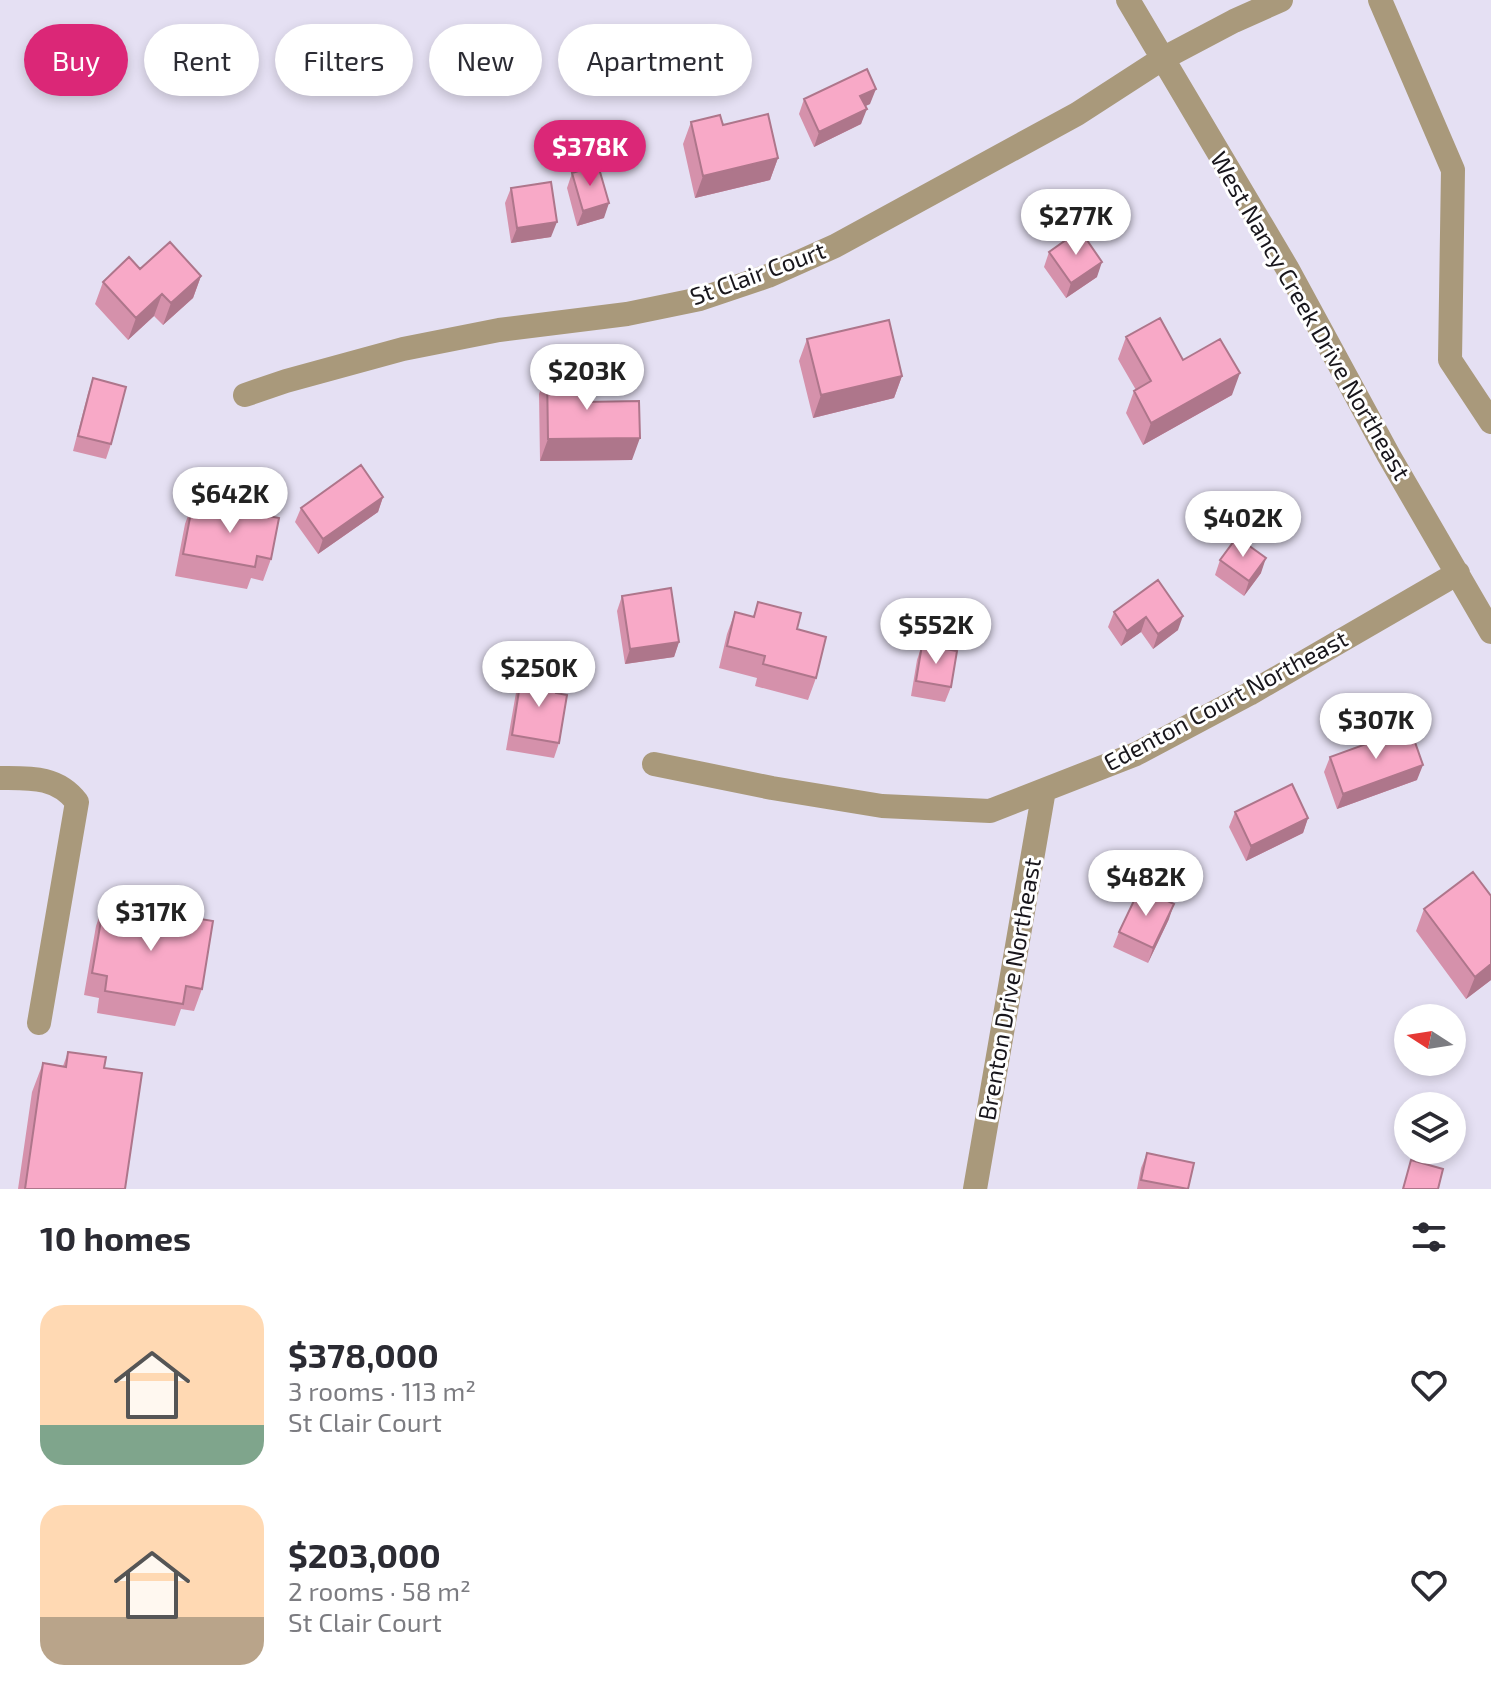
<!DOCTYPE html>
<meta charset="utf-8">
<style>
:root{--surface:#fff;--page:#f7f7f7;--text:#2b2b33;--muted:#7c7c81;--accent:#db2777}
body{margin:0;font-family:"Exo 2",sans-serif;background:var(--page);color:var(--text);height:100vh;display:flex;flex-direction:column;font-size:30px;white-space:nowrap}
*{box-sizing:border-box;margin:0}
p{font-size:26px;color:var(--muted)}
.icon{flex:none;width:44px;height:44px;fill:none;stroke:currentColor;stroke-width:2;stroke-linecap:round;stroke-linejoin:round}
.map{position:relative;height:1189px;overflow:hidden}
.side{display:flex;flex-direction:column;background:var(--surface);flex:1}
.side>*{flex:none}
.banner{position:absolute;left:24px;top:24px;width:800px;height:72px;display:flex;gap:16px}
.needle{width:52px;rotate:282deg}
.fabs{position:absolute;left:1394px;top:1004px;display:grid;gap:16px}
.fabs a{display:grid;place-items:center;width:72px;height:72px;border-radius:50%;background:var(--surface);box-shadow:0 4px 12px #0003;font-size:40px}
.price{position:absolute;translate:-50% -68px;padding:0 18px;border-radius:28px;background:#fff;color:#222;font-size:26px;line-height:52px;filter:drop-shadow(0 2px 4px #0008)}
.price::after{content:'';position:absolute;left:50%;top:48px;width:24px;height:18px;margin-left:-12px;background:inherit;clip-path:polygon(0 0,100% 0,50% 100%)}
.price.selected{background:var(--accent);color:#fff}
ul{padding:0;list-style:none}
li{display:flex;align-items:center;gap:24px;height:200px;padding:0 40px}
li span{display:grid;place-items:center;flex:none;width:224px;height:160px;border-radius:24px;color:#555}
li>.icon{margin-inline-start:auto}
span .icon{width:96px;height:96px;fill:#fffc;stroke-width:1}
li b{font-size:34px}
h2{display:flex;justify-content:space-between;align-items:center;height:96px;padding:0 40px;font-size:34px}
.chip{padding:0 28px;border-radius:36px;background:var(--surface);box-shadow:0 4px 12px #0003;font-size:28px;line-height:72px}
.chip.selected{background:var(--accent);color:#fff}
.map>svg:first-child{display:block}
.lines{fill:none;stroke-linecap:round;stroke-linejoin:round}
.minor{stroke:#a9997b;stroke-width:24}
.wall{fill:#d591ab}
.shaded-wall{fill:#ae768b}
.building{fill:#f8a9c7;stroke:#ae768b;stroke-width:2}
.labels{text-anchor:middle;stroke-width:6;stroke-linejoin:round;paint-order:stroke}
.street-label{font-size:24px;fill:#18161c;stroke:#fff}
</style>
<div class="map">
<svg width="1491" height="1189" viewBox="0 0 1491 1189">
<rect width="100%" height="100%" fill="#e5e0f3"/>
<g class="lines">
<!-- minor -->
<path class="minor" d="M1128 0 1287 268 1389 456 1491 632
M1380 0 1453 170 1450 360 1491 422
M245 395 286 381 403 349 499 330 627 314 700 299 768 276 835 246 1077 114 1162 59 1234 21 1281 0
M654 764 772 788 882 806 990 811 1136 754 1249 694 1458 573
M0 778C30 778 57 776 77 802L39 1023
M975 1189 1044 790"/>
</g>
<!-- wall -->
<path class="wall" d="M804 99 870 104 865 106 861 124 814 147 799 114Z
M691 122 723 125 778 158 770 180 695 198 683 144Z
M572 173 604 218 577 226 567 188Z
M511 188 551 237 511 243 505 203Z
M1049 252 1097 277 1066 298 1044 267Z
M140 269 201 276 193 298 163 325 154 316 128 340 95 304 103 282Z
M1126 337 1183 360 1232 395 1143 445 1126 413 1134 391 1136 390 1118 359Z
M807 339 902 376 894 398 813 418 799 361Z
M547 372 583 402 632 460 540 461 539 394Z
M93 378 111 444 106 459 73 451 88 393Z
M383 497 378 512 318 554 295 522 301 508Z
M193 502 271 559 263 581 251 578 247 589 175 576 185 524Z
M1220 560 1261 573 1244 596 1215 575Z
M1158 580 1178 630 1153 649 1141 632 1121 646 1108 627 1114 612Z
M622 596 679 642 674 657 625 664 617 611Z
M758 602 797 629 816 678 808 700 755 686 757 678 719 668 727 634 735 612 753 617Z
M922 645 951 687 945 702 911 696 917 660Z
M522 672 556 693 559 743 554 758 506 750 517 687Z
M1330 757 1417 780 1337 809 1324 772Z
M1235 812 1308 818 1303 833 1246 861 1229 827Z
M104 903 202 989 194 1011 181 1009 175 1026 97 1013 99 998 84 995 96 926Z
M1424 909 1491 980 1466 999 1416 931Z
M1169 919 1148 963 1113 947 1119 932Z
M68 1052 104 1068 125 1189H18L32 1092 43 1063 63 1066Z
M1147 1153 1188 1189H1137L1141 1168Z"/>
<!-- shaded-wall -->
<path class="shaded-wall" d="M876 89 870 104 855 111 860 96Z
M867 109 861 124 814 147 819 132Z
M778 158 770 180 695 198 703 176Z
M609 203 604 218 577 226 583 211Z
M557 222 551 237 511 243 517 228Z
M1102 262 1097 277 1066 298 1071 283Z
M201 276 193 298 163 325 171 303Z
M162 294 154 316 128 340 136 318Z
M1240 373 1232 395 1143 445 1151 423Z
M902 376 894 398 813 418 821 395Z
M640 438 632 460 540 461 548 439Z
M383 497 378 512 318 554 323 539Z
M1266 558 1261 573 1244 596 1249 581Z
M1183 616 1178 630 1153 649 1158 634Z
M1146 617 1141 632 1121 646 1127 631Z
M679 642 674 657 625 664 630 649Z
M1423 765 1417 780 1337 809 1343 794Z
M1308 818 1303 833 1246 861 1251 846Z
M1174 904 1169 919 1148 963 1153 948Z
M1491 964V980L1466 999 1475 977Z"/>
<!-- building -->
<path class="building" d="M867 69 876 89 860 96 867 109 819 132 804 99Z
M768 114 778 158 703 176 691 122 720 115 723 125Z
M598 165 609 203 583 211 572 173Z
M551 182 557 222 517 228 511 188Z
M1080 230 1102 262 1071 283 1049 252Z
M170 242 201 276 171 303 162 294 136 318 103 282 129 257 140 269Z
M1160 318 1183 360 1220 339 1240 373 1151 423 1134 391 1151 381 1126 337Z
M889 320 902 376 821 395 807 339Z
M547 372H582L583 402 639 401 640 438 548 439Z
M93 378 126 387 111 444 78 436Z
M361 465 383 497 323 539 301 508Z
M193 502 279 518 271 559 257 556 255 567 183 554Z
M1237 537 1266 558 1249 581 1220 560Z
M1158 580 1183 616 1158 634 1146 617 1127 631 1114 612Z
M671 588 679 642 630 649 622 596Z
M758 602 801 613 797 629 826 637 816 678 763 664 765 656 727 646 735 612 754 617Z
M922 645 957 651 951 687 916 681Z
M522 672 558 678 556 693 567 695 559 743 512 735Z
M1410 728 1423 765 1343 794 1330 757Z
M1292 784 1308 818 1251 846 1235 812Z
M1473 872 1491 896V964L1475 977 1424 909Z
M1140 888 1174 904 1153 948 1119 932Z
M104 903 213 921 202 989 186 986 183 1004 105 991 107 976 92 973Z
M68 1052 106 1057 104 1068 142 1073 125 1189H25L43 1063 66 1067Z
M1147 1153 1194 1163 1188 1189 1141 1180Z
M1411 1160 1443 1169 1438 1189H1403Z"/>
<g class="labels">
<!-- street labels -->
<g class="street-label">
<text transform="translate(758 274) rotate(-20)" y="8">St Clair Court</text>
<text transform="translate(1310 316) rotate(60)" y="8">West Nancy Creek Drive Northeast</text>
<text transform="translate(1226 701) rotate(-28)" y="8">Edenton Court Northeast</text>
<text transform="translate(1010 989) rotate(-80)" y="8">Brenton Drive Northeast</text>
</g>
</g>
</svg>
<div class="fabs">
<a><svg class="needle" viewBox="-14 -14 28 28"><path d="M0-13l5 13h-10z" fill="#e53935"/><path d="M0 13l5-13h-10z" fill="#7c7c81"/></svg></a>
<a><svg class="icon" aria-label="layers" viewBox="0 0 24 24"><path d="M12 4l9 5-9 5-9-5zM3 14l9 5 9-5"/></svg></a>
</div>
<b class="price selected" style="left:590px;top:188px">$378K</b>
<b class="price" style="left:1076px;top:257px">$277K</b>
<b class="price" style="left:587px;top:412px">$203K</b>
<b class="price" style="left:230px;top:535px">$642K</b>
<b class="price" style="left:1243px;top:559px">$402K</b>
<b class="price" style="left:936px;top:666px">$552K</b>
<b class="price" style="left:539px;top:709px">$250K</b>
<b class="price" style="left:1376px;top:761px">$307K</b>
<b class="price" style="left:1146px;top:918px">$482K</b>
<b class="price" style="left:151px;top:953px">$317K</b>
<div class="banner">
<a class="chip selected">Buy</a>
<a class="chip">Rent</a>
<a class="chip">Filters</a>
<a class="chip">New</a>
<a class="chip">Apartment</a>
</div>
</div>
<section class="side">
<h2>10 homes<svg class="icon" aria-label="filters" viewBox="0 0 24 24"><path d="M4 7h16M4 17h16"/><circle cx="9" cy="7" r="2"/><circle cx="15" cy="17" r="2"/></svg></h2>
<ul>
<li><span style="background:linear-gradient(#ffd9b3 75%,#7fa58c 0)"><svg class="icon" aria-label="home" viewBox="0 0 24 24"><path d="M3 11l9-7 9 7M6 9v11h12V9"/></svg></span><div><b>$378,000</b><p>3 rooms · 113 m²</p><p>St Clair Court</p></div><svg class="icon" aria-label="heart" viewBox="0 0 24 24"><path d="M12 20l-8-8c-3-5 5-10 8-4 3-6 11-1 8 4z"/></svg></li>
<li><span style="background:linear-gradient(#ffd9b3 70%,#b9a48a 0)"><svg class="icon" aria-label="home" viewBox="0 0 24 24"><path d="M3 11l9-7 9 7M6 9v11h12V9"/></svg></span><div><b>$203,000</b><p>2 rooms · 58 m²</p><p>St Clair Court</p></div><svg class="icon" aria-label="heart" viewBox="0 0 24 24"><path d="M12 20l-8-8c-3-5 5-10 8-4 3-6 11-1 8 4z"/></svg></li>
</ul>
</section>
